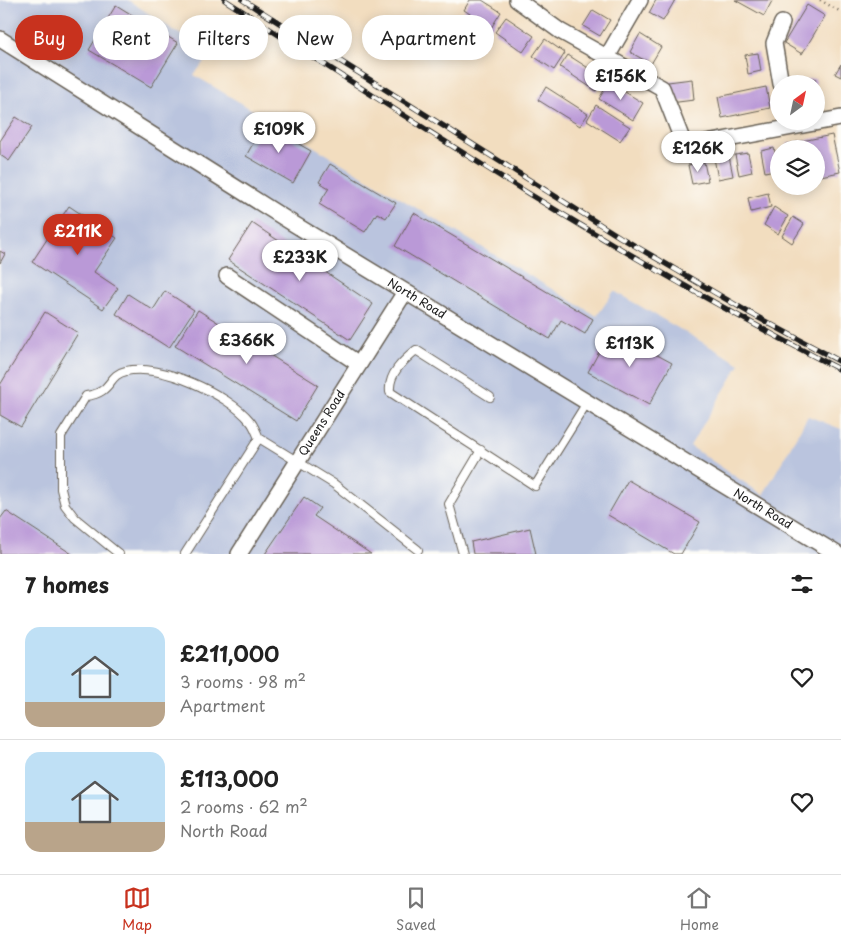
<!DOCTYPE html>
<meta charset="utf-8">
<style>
:root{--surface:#fff;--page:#f6f6f6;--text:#222;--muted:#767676;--line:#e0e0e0;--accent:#c8321e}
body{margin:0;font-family:"Playpen Sans",sans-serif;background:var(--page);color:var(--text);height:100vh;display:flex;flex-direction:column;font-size:19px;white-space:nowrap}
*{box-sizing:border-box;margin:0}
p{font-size:16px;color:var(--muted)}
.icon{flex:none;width:28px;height:28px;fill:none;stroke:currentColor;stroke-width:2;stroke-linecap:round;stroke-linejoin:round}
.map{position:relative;height:554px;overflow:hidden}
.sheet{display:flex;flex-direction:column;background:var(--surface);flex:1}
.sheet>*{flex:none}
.guide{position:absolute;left:15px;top:15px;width:500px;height:45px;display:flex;gap:10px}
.needle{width:32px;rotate:33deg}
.controls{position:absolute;left:770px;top:75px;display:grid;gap:10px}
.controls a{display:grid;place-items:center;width:55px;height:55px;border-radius:50%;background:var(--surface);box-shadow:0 2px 12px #0003;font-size:25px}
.price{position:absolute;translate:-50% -42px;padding:0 11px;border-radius:18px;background:#fff;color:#222;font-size:16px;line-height:32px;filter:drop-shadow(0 1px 2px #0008)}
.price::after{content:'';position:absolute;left:50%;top:30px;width:15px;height:11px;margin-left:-8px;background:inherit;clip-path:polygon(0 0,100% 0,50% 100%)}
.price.on{background:var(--accent);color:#fff}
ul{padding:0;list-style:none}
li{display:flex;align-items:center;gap:15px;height:125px;padding:0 25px}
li+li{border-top:1px solid var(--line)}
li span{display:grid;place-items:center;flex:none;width:140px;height:100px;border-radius:15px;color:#555}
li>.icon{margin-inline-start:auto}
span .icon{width:60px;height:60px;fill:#fffc;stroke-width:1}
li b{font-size:21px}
h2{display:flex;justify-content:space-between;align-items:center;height:60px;padding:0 25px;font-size:21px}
.pill{padding:0 18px;border-radius:22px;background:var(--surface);box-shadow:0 2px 12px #0003;font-size:18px;line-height:45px}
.pill.on{background:var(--accent);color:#fff}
.tab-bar{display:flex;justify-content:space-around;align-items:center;height:70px;border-top:1px solid var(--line);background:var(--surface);font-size:14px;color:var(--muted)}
.tab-bar a{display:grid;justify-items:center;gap:2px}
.tab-bar .on{color:var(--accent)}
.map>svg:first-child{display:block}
.industrial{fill:#bac4de}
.building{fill:#ba99d7}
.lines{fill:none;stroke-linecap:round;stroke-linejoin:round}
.service-casing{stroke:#676055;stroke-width:10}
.minor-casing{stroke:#676055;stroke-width:18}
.path{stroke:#676055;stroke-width:2.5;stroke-dasharray:1 4;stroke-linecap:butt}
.service{stroke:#fff;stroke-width:8}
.minor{stroke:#fff;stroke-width:15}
.rail-casing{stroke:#1c1c1c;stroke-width:5.5}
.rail{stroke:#fdfcf7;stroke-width:4;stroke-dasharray:11;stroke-linecap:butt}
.labels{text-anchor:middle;stroke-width:5;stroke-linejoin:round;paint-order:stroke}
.street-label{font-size:12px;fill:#1c1c1c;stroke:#fdfcf7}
</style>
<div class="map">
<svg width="841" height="554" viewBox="0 0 841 554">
<rect width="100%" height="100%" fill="#fdfcf7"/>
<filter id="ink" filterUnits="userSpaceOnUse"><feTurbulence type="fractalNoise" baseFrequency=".02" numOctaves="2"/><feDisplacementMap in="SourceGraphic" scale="10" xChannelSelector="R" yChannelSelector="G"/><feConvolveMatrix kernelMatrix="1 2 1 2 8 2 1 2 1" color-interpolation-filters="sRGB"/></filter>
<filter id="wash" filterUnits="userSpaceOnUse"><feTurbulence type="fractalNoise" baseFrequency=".0096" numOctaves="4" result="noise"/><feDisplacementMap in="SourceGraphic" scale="20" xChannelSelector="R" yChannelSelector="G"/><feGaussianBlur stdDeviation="1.12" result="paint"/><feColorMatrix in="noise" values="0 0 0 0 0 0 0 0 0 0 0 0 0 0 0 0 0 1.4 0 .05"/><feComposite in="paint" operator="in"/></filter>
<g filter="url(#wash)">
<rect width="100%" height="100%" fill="#f2ddbf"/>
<!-- industrial -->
<path class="industrial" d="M0 0H128L210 54 194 75 597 316 614 291 740 364 690 446 763 495 808 416 841 429V554H0Z"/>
<g id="blocks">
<!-- building -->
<path class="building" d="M470 0H482L501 12 491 28 464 10Z
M656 0H675L663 21 649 13Z
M735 0H770L772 1 764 16Z
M116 5 178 43 151 87 89 50Z
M807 5 825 16 802 54 784 43Z
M593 10 610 20 600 36 583 26Z
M506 17 534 36 523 52 495 32Z
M640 34 661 47 651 64 630 52Z
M545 39 565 53 554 70 533 56Z
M758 53 761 71 748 74 745 55Z
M568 55 604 78 596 91 560 67Z
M841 64V77L835 74Z
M815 78 816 84H789V83Z
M692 79 694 100 670 103 668 82Z
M609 82 643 103 633 120 599 99Z
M546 87 588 114 580 126 538 100Z
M766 87 770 108 722 118 718 97Z
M596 105 630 127 620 141 587 120Z
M16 117 32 127 9 161 0 155V141Z
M264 124 311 151 293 183 246 156Z
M832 135 840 172 816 177V149H788L787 144Z
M774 148 779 169 765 172 761 151Z
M748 153 752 172 739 175 735 155Z
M729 156 733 176 718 179 714 158Z
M704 162 708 181 692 184 688 165Z
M330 164 396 203 386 218 377 213 365 232 319 204 329 188 319 182Z
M768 193 771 207 751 212 748 198Z
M69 206 117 238 94 272 118 288 103 309 32 262Z
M774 207 788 216 778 234 764 225Z
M414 213 593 319 585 334 561 320 550 339 395 246Z
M793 217 804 224 792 243 782 236Z
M252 223 373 304 350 340 228 260Z
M0 251 5 254 0 263Z
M165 291 194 310 169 348 116 314 128 294 153 310Z
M198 310 318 385 296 421 175 346Z
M45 312 78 333 21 427 0 415V385Z
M611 330 672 363 649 405 588 372Z
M628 480 700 522 681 554H674L608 515Z
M304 497 320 508 314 516 371 554H265Z
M6 511 72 554H0V519Z
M530 528 536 554H473L471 542Z"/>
</g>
</g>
<g filter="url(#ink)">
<use href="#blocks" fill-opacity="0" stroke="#676055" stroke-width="1"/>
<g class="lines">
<defs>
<path id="service" d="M490 397 416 350C403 361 388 374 390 392L535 486 588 401
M119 554 75 518 65 505 61 489V436L86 396C113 393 107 375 126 371 160 363 228 394 250 421 254 425 256 432 259 438
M185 554 259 438 334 484 418 550
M463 554 449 504 481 450"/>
<g id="minor">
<path d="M517 0 560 31 662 88 685 147 841 118"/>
<path id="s1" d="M0 39 289 221 837 554"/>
<path d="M607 57 640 0"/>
<path d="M781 84 774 43 782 23"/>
<path d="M227 276 359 364"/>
<path id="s2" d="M239 554 405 292"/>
</g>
</defs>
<!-- service casing -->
<use href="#service" class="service-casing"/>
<!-- minor casing -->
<use href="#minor" class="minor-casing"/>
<!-- path -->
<path class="path" d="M820 0 841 12"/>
<!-- service -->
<use href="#service" class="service"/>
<!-- minor -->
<use href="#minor" class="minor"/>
<defs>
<path id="rail" d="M225 0C425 130 628 262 841 370
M243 0 620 237 748 312 841 362"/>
</defs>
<!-- rail casing -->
<use href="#rail" class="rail-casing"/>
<!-- rail -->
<use href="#rail" class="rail"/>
</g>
</g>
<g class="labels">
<!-- street labels -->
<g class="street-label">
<text dy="4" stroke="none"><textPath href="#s1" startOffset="491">North Road</textPath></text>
<text dy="4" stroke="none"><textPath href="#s2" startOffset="155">Queens Road</textPath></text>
<text dy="4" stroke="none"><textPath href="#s1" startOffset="896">North Road</textPath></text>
</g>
</g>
</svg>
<div class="controls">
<a><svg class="needle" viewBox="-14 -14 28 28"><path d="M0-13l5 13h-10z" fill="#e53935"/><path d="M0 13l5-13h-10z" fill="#767676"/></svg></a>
<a><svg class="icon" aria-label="layers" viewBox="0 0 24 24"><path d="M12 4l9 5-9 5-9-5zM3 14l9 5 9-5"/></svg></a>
</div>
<b class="price" style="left:621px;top:101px">£156K</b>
<b class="price" style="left:279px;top:154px">£109K</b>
<b class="price" style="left:698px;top:173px">£126K</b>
<b class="price on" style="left:78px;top:256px">£211K</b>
<b class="price" style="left:300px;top:282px">£233K</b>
<b class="price" style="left:247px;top:365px">£366K</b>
<b class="price" style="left:630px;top:368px">£113K</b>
<div class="guide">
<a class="pill on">Buy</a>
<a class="pill">Rent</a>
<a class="pill">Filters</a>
<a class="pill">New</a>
<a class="pill">Apartment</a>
</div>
</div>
<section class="sheet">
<h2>7 homes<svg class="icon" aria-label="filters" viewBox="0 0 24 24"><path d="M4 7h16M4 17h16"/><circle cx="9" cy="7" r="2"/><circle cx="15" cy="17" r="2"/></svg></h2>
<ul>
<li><span style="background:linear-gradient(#bfe0f5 75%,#b9a48a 0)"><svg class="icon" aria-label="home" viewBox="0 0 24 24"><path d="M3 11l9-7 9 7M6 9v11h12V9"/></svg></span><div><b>£211,000</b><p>3 rooms · 98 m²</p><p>Apartment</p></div><svg class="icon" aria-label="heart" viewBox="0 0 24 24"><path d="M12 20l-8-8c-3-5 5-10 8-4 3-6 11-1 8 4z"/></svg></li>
<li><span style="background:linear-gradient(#bfe0f5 70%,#b9a48a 0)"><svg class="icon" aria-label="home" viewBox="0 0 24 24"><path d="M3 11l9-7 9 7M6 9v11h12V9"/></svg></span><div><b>£113,000</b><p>2 rooms · 62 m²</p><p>North Road</p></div><svg class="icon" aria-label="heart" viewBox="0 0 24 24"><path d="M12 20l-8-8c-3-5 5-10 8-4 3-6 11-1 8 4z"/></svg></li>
</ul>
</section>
<nav class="tab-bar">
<a class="on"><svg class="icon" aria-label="map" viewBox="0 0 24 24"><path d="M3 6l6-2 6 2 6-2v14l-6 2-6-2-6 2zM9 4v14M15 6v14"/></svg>Map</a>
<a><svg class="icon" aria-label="saved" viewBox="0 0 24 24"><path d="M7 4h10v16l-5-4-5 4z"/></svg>Saved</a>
<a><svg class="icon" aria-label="home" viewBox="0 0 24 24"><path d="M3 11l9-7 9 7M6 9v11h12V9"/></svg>Home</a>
</nav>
